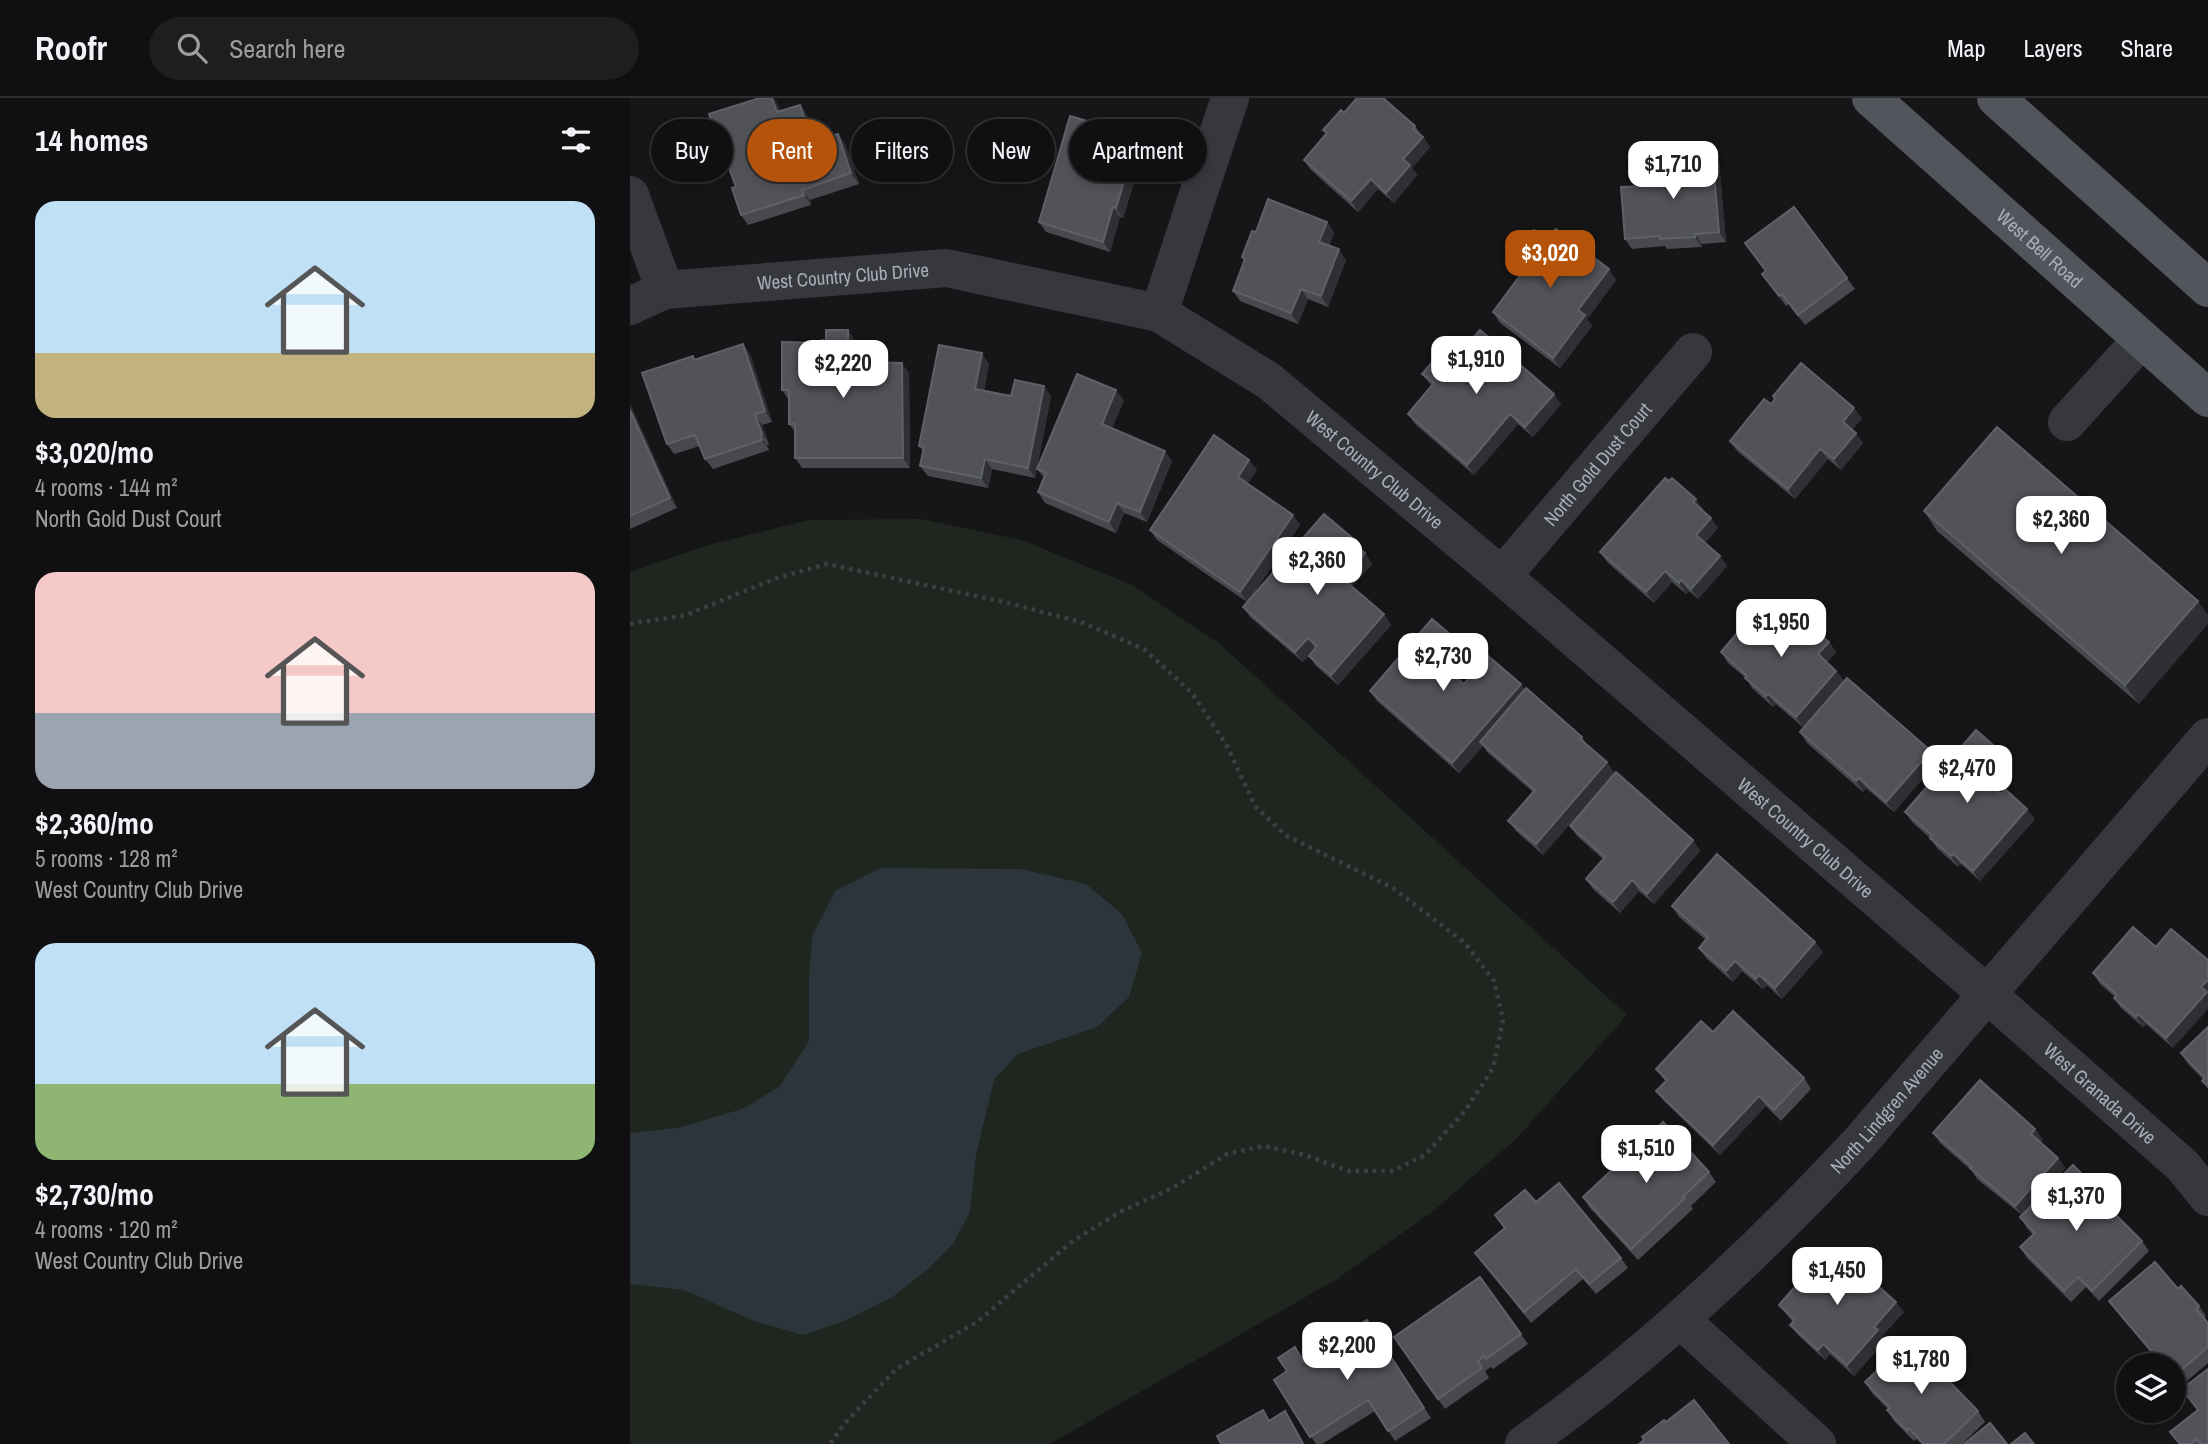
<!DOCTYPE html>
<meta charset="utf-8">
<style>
:root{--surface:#101012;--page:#1e1e20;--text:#f1f3f6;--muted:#9c9d9f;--line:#303032;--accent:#b45309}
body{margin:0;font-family:"Archivo Narrow",sans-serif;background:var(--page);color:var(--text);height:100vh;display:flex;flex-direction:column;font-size:26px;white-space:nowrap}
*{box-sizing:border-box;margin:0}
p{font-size:23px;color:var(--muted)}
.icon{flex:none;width:38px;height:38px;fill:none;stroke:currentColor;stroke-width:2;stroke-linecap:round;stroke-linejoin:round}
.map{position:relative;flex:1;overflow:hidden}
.panel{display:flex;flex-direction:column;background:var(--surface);width:630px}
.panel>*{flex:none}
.top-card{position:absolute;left:21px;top:21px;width:665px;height:63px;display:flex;gap:14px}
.buttons{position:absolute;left:1486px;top:1255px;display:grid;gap:14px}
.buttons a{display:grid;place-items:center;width:70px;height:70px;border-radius:50%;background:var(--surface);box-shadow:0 4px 10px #0003,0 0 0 2px var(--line);font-size:35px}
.price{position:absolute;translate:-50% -60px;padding:0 16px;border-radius:14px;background:#fff;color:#222;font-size:23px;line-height:46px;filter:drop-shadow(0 2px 4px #0008)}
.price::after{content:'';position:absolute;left:50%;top:42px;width:21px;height:16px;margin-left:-10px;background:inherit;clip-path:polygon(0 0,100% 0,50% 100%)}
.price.on{background:var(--accent);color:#fff}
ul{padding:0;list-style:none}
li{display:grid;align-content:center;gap:14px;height:371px;padding:0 35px}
li span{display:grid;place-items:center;height:217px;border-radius:21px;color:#555}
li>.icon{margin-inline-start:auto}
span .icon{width:126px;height:126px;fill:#fffc;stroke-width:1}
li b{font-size:30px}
h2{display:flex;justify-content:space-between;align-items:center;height:84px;padding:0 35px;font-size:30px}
.tag{padding:0 24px;border-radius:32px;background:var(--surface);box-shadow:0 4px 10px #0003,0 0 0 2px var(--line);font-size:24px;line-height:63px}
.tag.on{background:var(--accent);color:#fff}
header{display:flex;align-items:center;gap:42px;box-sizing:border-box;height:98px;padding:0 35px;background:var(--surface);border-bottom:2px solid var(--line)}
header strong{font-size:33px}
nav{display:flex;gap:38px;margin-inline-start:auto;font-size:24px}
.search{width:490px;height:63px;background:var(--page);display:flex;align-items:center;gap:18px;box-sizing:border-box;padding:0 24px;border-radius:38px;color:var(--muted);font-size:26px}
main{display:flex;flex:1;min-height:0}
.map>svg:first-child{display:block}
.green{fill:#1e261f}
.water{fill:#2c353c}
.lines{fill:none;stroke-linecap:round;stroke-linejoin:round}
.path{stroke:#3d3f44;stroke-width:4.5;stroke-dasharray:3.5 5;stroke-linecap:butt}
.minor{stroke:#37383d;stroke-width:38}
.major{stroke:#53555c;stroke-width:38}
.wall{fill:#47494d}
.shaded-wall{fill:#2f3033}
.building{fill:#525359;stroke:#5f6168;stroke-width:2}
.labels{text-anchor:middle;stroke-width:5;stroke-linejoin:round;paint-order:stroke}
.street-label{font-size:19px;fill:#a8adb8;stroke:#111113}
</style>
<header>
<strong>Roofr</strong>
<div class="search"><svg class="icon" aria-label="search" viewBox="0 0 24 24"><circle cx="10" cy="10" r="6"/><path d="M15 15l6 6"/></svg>Search here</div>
<nav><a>Map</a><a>Layers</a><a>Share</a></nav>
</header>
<main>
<section class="panel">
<h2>14 homes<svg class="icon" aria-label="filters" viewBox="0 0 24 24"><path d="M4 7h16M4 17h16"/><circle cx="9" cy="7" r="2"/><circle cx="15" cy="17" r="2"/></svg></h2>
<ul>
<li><span style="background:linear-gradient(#bfe0f5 70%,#c2b280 0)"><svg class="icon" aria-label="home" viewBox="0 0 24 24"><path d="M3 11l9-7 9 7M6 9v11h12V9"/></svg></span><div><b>$3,020/mo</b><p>4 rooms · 144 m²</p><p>North Gold Dust Court</p></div></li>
<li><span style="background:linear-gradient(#f6c9c9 65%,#9aa5b1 0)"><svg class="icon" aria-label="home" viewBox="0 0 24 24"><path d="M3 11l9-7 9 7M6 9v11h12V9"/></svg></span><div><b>$2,360/mo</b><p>5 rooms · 128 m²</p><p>West Country Club Drive</p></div></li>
<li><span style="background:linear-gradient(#bfe0f5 65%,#8fb573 0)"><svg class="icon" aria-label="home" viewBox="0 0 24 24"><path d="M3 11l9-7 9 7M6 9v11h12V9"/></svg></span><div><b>$2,730/mo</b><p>4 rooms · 120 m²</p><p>West Country Club Drive</p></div></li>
</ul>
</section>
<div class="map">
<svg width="1578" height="1346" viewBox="0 0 1578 1346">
<rect width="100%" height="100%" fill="#161618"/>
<!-- green -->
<path class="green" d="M291 421 392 442 502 487 591 547 997 917 887 1040 802 1114 707 1181 420 1346H0V474L75 448 179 422Z"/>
<!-- water -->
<path class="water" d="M250 770 391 771 456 786 492 816 512 855 499 899 467 929 388 956 364 982 346 1057 340 1114 323 1146 297 1172 261 1200 214 1223 173 1237 124 1223 54 1192 0 1186V1035L47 1030 112 1011 149 989 179 943V880L182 838 205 793Z"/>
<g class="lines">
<!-- path -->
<path class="path" d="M0 526 56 517 147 480 197 466 374 504 451 524 514 551 562 595 597 648 625 708 655 737 763 790 835 845 864 883 873 922 863 970 835 1013 795 1057 762 1073H718L675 1057 634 1048 597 1056 544 1089 490 1114 444 1142 347 1224 266 1271 214 1326 200 1346"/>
<!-- minor -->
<g class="minor">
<path d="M0 97 35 192"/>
<path id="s1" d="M0 208 35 192 316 170 529 215 639 283 872 478 1357 896 1553 1068 1578 1099"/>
<path d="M529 215 600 0"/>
<path d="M1437 324 1512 241"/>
<path id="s2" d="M872 478 1063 254"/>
<path d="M1051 1222 1187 1346"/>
<path id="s3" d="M894 1346C1017 1258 1127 1155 1230 1044L1578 639"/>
</g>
<!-- major -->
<g class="major">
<path id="s4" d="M1241 0 1578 300"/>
<path d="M1366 0 1578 190"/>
</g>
</g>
<!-- wall -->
<path class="wall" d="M148 7 150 13 170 7 177 17 186 43 215 46 229 86 180 102 181 107 118 127 111 117 106 89 98 67 93 59Z
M714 15 785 28 800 49 782 70 787 77 764 105 748 91 728 114 681 72 674 62 696 36 693 32Z
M515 49 493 120 490 119 480 154 416 134 409 124Z
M1089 63 1096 144 1072 146V149L1037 151 1035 148 1002 151 995 141 1048 68 1055 78Z
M1164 109 1225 191 1175 227 1159 206 1156 208 1140 186 1135 174Z
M697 124 704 135 699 148 716 162 698 209 678 201 668 226 610 203 603 193 614 163 612 159 626 134Z
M917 142 986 182 957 221 962 228 930 270 870 225 863 214 892 175 888 172 881 162Z
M225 243H236L244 253V264L279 275 280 370H172L165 360V334L159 326V302L152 292 191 245Z
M831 254 931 306 903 339 888 326 844 377 785 326 778 316 802 288 792 276Z
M120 256 142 324 132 327 139 346 137 347 139 352 83 371 75 361 70 348 44 356 37 346 63 258 66 262Z
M359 266 354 293 381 298H421L405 380 362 371 358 390 298 378 290 368 293 353 289 348Z
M1143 298 1232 320 1222 332 1233 345 1211 372 1198 361 1165 401 1107 353 1100 343 1141 306 1144 301Z
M494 302 482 330 542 363 517 424 494 415 486 435 415 405 408 394 414 380 407 371Z
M0 306 47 410 0 431Z
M1367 329 1509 606 1307 433 1294 413Z
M627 372 617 386 663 417 670 427 619 502 727 444 742 466 722 489 754 516 761 527 708 587 686 568 679 558 685 550 673 564 620 519 613 509 617 504 527 442 520 432Z
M1073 411 1072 412 1088 430 1075 445 1097 468 1068 501 1059 493 1056 496 1042 484 1024 505 978 465 970 454Z
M1155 528 1199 544 1206 554 1197 564 1206 573 1214 583 1174 630 1146 606 1143 609 1122 590 1116 580 1098 565 1091 554Z
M827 542 834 552 817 571 834 586 895 592 952 639 958 648 977 664 984 675 913 757 886 733 878 723 903 694 857 654 853 648 829 675 747 603 740 593Z
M1170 634 1308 663 1264 714 1236 690 1233 694 1177 645Z
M1371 654 1378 664 1359 686 1371 696 1405 721 1350 783 1331 766 1328 769 1307 750 1300 740 1282 724 1275 714Z
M940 728 1063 742 1070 753 1024 806 1009 793 990 815 963 791 956 781 973 761 947 738Z
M1042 808 1193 854 1152 901 1137 887 1133 891 1112 873 1103 884 1076 860 1069 850 1076 842 1049 819Z
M1503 829 1543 950 1516 926 1513 929 1491 910 1484 900 1485 899 1470 886 1463 875Z
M1578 929V991L1572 983 1573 981 1558 966 1551 955Z
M1083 934 1174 980 1181 991 1151 1023 1136 1008 1090 1057 1034 1003 1026 993 1036 984 1026 971Z
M1405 1031 1413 1042 1410 1044 1428 1060 1435 1070 1404 1105 1480 1104 1487 1114 1485 1116 1512 1143 1519 1153 1469 1203 1456 1189 1441 1204 1397 1160 1390 1149 1403 1137 1397 1130 1390 1119 1392 1117 1347 1081 1342 1073 1310 1045 1303 1035Z
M1079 1074 1086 1084 1061 1108 1063 1111 1008 1162 960 1110 953 1099Z
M906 1104 991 1160 998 1170 966 1196 953 1181 901 1225 845 1155 874 1130 865 1117Z
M1182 1178 1274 1214 1252 1238 1255 1243 1224 1278 1200 1256 1195 1262 1168 1237 1160 1227 1163 1224 1157 1217 1149 1207Z
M850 1179 898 1246 863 1271 861 1269 855 1273 859 1280 815 1311 764 1239Z
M1548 1191 1569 1208 1576 1218 1574 1220 1578 1225V1265L1550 1289 1544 1281V1267H1532L1486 1213 1479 1203Z
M745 1233 801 1320 765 1343 745 1313 692 1346H686L644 1282 674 1263Z
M1578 1271V1346H1549L1540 1334 1568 1312 1552 1291Z
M1235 1284 1348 1313 1355 1324 1332 1346H1292L1286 1341 1284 1343 1264 1323 1257 1312 1258 1311 1242 1295Z"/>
<!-- shaded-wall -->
<path class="shaded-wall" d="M142 0H144L148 7 154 25 147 14Z
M170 7 177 17 189 55 182 44Z
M208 36 215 46 229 86 221 75Z
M508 38 515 49 493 120 486 110Z
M793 39 800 49 782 70 787 77 764 105 756 95 773 61Z
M1082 52 1089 63 1096 144 1089 134Z
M1048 68 1055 78 1056 96 1049 85Z
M741 81 748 91 728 114 721 103Z
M172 92 180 102 181 107 174 97Z
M483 109 490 119 480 154 473 144Z
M697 124 704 135 696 154 689 144Z
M1065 136 1072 146V149L1065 139Z
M709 151 716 162 698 209 691 198Z
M979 171 986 182 957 221 962 228 930 270 923 260 948 212Z
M671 191 678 201 668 226 661 215Z
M218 232 225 242 218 243Z
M236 243 244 253V275L237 264Z
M113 246 120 256 142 324 135 313Z
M352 255 359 266 352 301 345 291Z
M272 265 279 275 280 370 273 360Z
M414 288 421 298 405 380 398 370Z
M486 292 494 302 479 337 472 326Z
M924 296 931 306 903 339 895 329Z
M0 306 47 410 40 400 0 312Z
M1224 310 1232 320 1220 334 1213 324Z
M125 316 132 327 139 346 132 336Z
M880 316 888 326 844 377 837 367Z
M1226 335 1233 345 1211 372 1204 361Z
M130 337 137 347 139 352 132 342Z
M1190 351 1198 361 1165 401 1158 391Z
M535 353 542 363 517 424 510 414Z
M355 361 362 371 358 390 351 380Z
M619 362 627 372 615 389 608 379Z
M1066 401 1073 411 1070 414 1063 404Z
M487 405 494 415 486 435 479 424Z
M663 417 670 427 617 504 610 494Z
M1081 420 1088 430 1073 447 1066 437Z
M735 455 742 466 720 491 713 481Z
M1090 458 1097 468 1068 501 1061 491Z
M1035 473 1042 484 1024 505 1016 494Z
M1051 482 1059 493 1056 496 1049 485Z
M1568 503 1578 517V526L1509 606 1495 587Z
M754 516 761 527 708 587 701 577Z
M678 540 685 550 673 564 665 554Z
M827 542 834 552 815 574 808 563Z
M1199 544 1206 554 1195 567 1188 556Z
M1206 573 1214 583 1174 630 1166 619Z
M891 586 898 596 850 644 853 648 829 675 822 665Z
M1138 596 1146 606 1143 609 1136 598Z
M1301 653 1308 663 1264 714 1256 704Z
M1371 654 1378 664 1357 689 1350 678Z
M977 664 984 675 913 757 906 746Z
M1229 680 1236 690 1233 694 1226 683Z
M1397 711 1405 721 1350 783 1343 773Z
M1063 742 1070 753 1024 806 1017 796Z
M1323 756 1331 766 1328 769 1321 758Z
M1002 782 1009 793 990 815 983 804Z
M1185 844 1193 854 1152 901 1145 890Z
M1105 863 1112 873 1103 884 1096 873Z
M1129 877 1137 887 1133 891 1126 881Z
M1578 882V911L1543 950 1536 940 1571 889Z
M1508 916 1516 926 1513 929 1506 919Z
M1129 998 1136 1008 1090 1057 1083 1047Z
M1405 1031 1413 1042 1409 1046 1401 1036Z
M1428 1060 1435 1070 1393 1118 1385 1108Z
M1266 1204 1274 1214 1252 1238 1255 1243 1224 1278 1217 1267 1244 1229Z
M1193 1246 1200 1256 1195 1262 1188 1252Z
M655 1313 662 1324 675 1346H673Z"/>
<!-- building -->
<path class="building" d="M130 0H142L147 14 170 7 182 44 208 36 221 75 172 92 174 97 111 117 102 90 106 89 95 59H93L79 16Z
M727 0H753L785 28 783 31 793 39 773 61 780 67 756 95 741 81 721 103 674 62 697 35 693 32 711 12 714 15Z
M440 18 508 38 486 110 483 109 473 144 409 124Z
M1082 52 1089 134 1065 136V139L1030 141V138L995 141 991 89 1015 88 1014 71 1048 68 1049 85H1055L1053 54Z
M638 101 697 124 689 144 709 151 691 198 671 191 661 215 603 193 615 161 612 159 622 133 626 134Z
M1164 109 1217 180 1168 217 1152 196 1149 198 1132 176 1136 173 1115 145Z
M926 131 979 171 948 212 955 217 923 260 863 214 894 172 881 162 904 132 917 142Z
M196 232H218V243H236L237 264 272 265 273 360H165V326H159V292H152V244L191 245 192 242 196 243Z
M850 232 924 296 895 329 880 316 837 367 778 316 804 285 792 276 819 244 831 254Z
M113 246 135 313 125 316 132 336 130 337 132 342 75 361 65 337 37 346 12 275 63 258 64 262Z
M309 247 352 255 345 291 381 298 385 282 414 288 398 370 355 361 351 380 290 368 294 349 289 348Z
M1171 265 1224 310 1213 324 1226 335 1204 361 1190 351 1158 391 1100 343 1134 301 1141 306 1145 301 1143 298Z
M447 276 486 292 472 326 535 353 510 414 487 405 479 424 408 394 416 375 407 371Z
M0 312 40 400 0 418Z
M1367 329 1568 503 1495 587 1294 413Z
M584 337 619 362 608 379 663 417 610 494 520 432Z
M1035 380 1039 383 1042 380 1066 401 1063 404 1081 420 1066 437 1090 458 1061 491 1051 482 1049 485 1035 473 1016 494 970 454Z
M694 416 727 444 725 447 735 455 713 481 754 516 701 577 679 558 687 548 678 540 665 554 613 509Z
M1131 507 1155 528 1165 515 1199 544 1188 556 1206 573 1166 619 1138 596 1136 598 1115 580 1117 578 1091 554Z
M802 521 827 542 808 563 834 586 858 558 891 586 822 665 740 593Z
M1217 580 1301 653 1256 704 1229 680 1226 683 1170 634Z
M896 590 952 639 950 641 977 664 906 746 878 723 905 692 850 644Z
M1346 632 1371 654 1350 678 1371 696 1375 691 1397 711 1343 773 1323 756 1321 758 1300 740 1302 737 1275 714Z
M986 674 1063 742 1017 796 1002 782 983 804 956 781 975 759 940 728Z
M1087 756 1185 844 1145 890 1129 877 1126 881 1105 863 1096 873 1069 850 1078 839 1042 808Z
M1503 829 1526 849 1541 831 1578 862V882L1571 889 1577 894 1536 940 1508 916 1506 919 1484 900 1487 897 1463 875Z
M1103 913 1174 980 1144 1012 1129 998 1083 1047 1026 993 1037 982 1026 971 1071 923 1083 934Z
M1578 929V988L1572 983 1575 980 1551 955Z
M1350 982 1405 1031 1401 1036 1428 1060 1385 1108 1340 1070 1342 1069 1303 1035Z
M1033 1024 1079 1074 1053 1099 1055 1100 1001 1151 953 1099Z
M1443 1067 1480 1104 1473 1110 1480 1118 1484 1115 1512 1143 1462 1193 1448 1179 1434 1193 1390 1149 1405 1135 1390 1119Z
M929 1085 991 1160 959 1186 946 1171 894 1214 845 1155 875 1130 865 1117 895 1092 906 1104Z
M1206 1150 1266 1204 1244 1229 1248 1232 1217 1267 1193 1246 1188 1252 1160 1227 1165 1222 1149 1207 1178 1174 1182 1178Z
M1525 1164 1548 1191 1551 1188 1569 1208 1566 1211 1578 1225V1249L1544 1278V1267H1533L1479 1203Z
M850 1179 891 1236 856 1261 854 1258 848 1263 852 1270 808 1301 764 1239Z
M737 1222 794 1310 758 1333 738 1302 680 1339 644 1282 657 1273 648 1260 665 1249 673 1263Z
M1279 1242 1348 1313 1314 1346H1294L1279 1330 1277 1333 1257 1312 1260 1310 1235 1284Z
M1578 1271V1346H1571L1567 1341 1560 1346H1550L1540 1334 1568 1312 1552 1291Z
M1064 1302 1099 1346H1009L1014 1342 1012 1339 1034 1322 1036 1324Z
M633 1312 639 1323 655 1313 673 1346H591L587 1338Z
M1360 1325 1377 1346H1334Z
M1395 1335 1404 1346H1381Z"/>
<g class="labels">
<!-- street labels -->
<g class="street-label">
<text dy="7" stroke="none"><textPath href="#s4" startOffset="226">West Bell Road</textPath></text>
<text dy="7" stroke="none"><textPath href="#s1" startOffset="217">West Country Club Drive</textPath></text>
<text dy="7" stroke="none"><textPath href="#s2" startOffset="147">North Gold Dust Court</textPath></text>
<text dy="7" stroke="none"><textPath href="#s1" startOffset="805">West Country Club Drive</textPath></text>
<text dy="7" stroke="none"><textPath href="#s1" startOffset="1372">West Country Club Drive</textPath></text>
<text dy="7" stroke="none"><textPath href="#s1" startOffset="1762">West Granada Drive</textPath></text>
<text dy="7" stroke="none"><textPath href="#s3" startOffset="494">North Lindgren Avenue</textPath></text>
</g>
</g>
</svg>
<div class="buttons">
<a><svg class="icon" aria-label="layers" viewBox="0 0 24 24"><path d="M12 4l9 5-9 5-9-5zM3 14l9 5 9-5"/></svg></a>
</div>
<b class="price" style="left:1043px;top:103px">$1,710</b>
<b class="price on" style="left:920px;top:192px">$3,020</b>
<b class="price" style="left:846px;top:298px">$1,910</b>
<b class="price" style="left:213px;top:302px">$2,220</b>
<b class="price" style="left:1431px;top:458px">$2,360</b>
<b class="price" style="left:687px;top:499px">$2,360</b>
<b class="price" style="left:1151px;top:561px">$1,950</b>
<b class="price" style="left:813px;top:595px">$2,730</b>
<b class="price" style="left:1337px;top:707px">$2,470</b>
<b class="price" style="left:1016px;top:1087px">$1,510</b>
<b class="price" style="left:1446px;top:1135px">$1,370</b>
<b class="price" style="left:1207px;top:1209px">$1,450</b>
<b class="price" style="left:717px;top:1284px">$2,200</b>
<b class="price" style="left:1291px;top:1298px">$1,780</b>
<div class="top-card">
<a class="tag">Buy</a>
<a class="tag on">Rent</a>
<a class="tag">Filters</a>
<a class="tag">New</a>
<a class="tag">Apartment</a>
</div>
</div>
</main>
